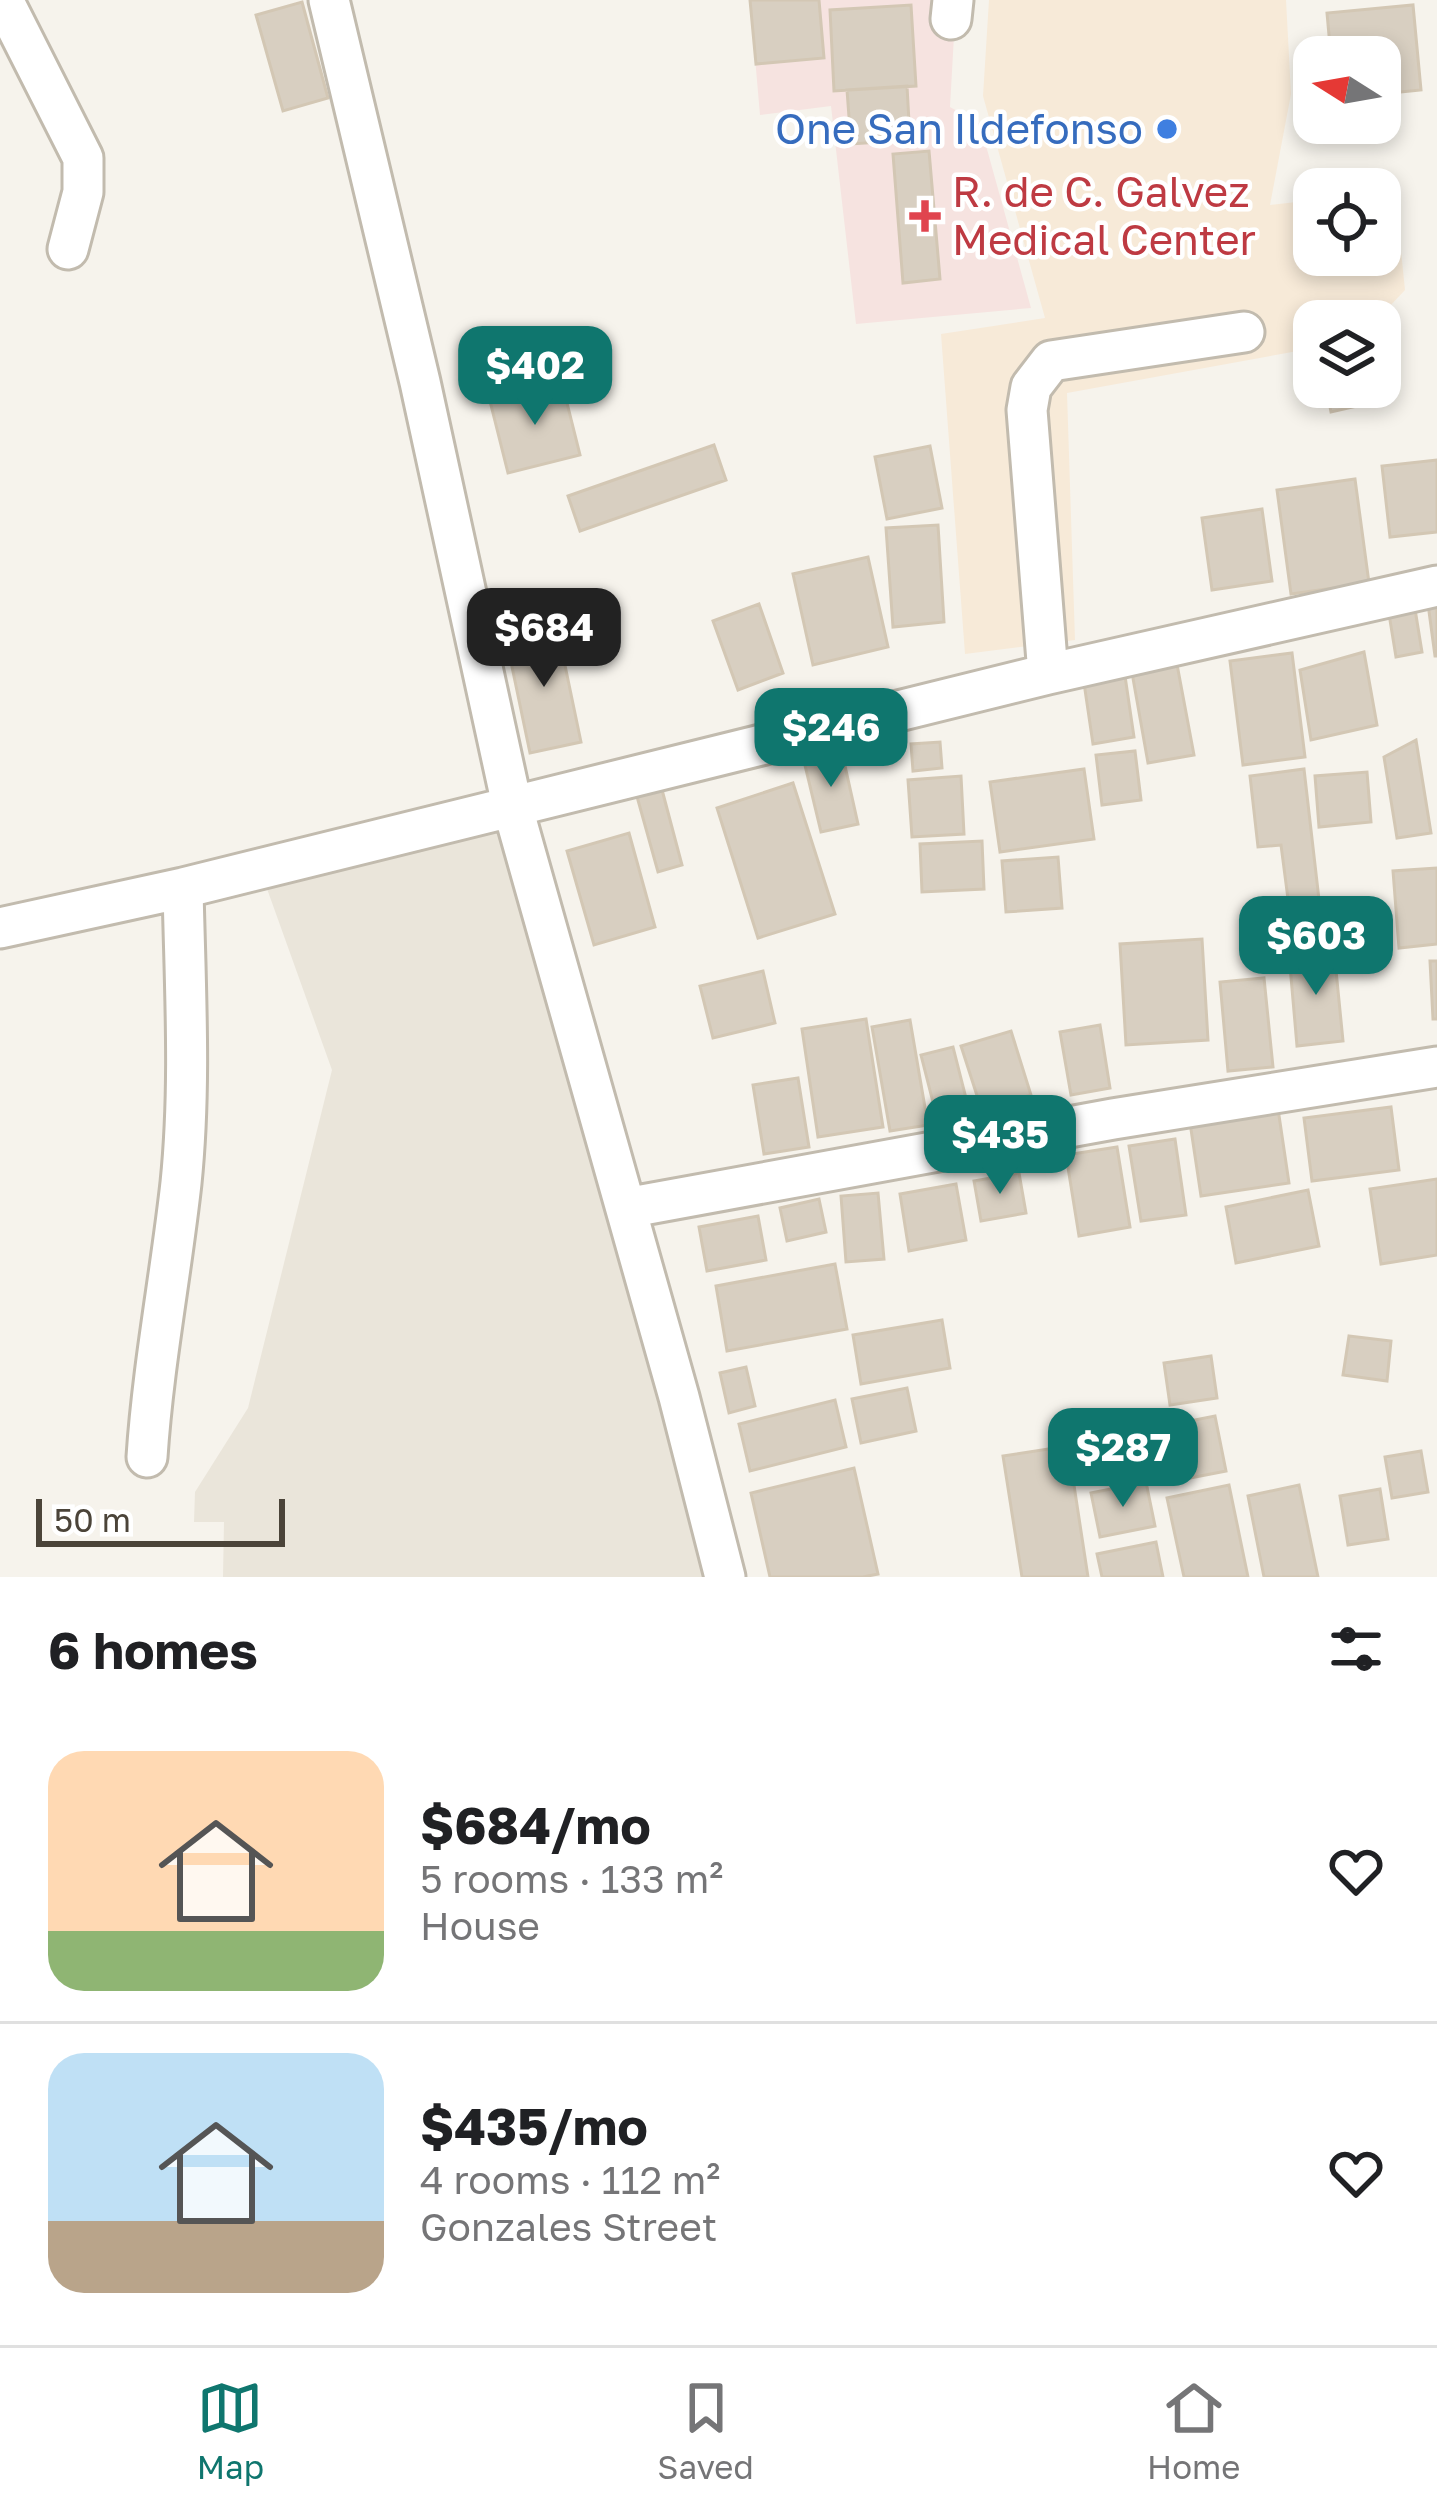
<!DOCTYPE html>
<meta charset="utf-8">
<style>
:root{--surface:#fff;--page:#f2f2f2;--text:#202124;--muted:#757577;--line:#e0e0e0;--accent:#0f766e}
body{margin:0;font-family:"Golos Text",sans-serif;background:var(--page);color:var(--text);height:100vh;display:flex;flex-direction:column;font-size:45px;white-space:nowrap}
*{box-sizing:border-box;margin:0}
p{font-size:39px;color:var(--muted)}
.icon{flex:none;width:66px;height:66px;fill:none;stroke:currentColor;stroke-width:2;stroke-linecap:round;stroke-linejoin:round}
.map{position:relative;height:1577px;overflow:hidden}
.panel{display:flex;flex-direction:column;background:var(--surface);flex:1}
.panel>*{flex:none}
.needle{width:78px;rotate:281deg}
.fabs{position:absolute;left:1293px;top:36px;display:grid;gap:24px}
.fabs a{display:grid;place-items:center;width:108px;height:108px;border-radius:24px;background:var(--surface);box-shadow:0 6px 18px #0003;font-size:60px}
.scale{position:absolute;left:36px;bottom:30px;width:249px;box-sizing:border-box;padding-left:12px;border:6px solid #4b4439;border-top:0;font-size:33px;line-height:42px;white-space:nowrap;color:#4b4439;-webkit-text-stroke:9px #fff;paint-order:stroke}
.price{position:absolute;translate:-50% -102px;padding:0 27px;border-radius:24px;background:var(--accent);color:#fff;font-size:39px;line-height:78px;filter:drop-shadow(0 3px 6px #0008)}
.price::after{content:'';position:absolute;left:50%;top:72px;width:36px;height:27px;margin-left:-18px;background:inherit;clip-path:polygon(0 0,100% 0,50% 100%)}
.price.on{background:#222;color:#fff}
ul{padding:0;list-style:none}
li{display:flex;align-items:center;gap:36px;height:300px;padding:0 48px}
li+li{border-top:3px solid var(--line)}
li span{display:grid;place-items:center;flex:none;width:336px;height:240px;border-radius:36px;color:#555}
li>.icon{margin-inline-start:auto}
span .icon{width:144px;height:144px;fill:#fffc;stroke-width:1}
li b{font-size:51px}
h2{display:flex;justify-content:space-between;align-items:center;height:144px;padding:0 48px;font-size:51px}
.tab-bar{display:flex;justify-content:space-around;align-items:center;height:168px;border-top:3px solid var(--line);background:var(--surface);font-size:33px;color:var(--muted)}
.tab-bar a{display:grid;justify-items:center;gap:6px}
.tab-bar .on{color:var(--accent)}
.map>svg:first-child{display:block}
.residential{fill:#eae5da}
.commercial{fill:#f7ead8}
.medical{fill:#f6e3e0}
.building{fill:#d8cfc1;stroke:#d3c7b4;stroke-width:3}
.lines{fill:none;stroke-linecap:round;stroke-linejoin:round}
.minor-casing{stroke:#c2bbae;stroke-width:45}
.minor{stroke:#fff;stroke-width:39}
.shop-dot{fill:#3f7fe0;stroke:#fff;stroke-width:4.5}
.health-dot{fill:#e0444e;stroke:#fff;stroke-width:4.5}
.labels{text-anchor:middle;stroke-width:9;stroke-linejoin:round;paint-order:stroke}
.shop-label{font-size:42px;fill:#366cbe;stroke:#fff;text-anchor:end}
.health-label{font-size:42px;fill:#be3a42;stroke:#fff;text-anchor:start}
</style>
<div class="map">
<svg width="1437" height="1577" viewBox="0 0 1437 1577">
<rect width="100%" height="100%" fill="#f6f3ec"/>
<!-- residential -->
<path class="residential" d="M496 823 710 1577H223L224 1522H194L195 1492 248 1408 332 1070 266 886Z"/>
<!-- commercial -->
<path class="commercial" d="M989 0H1286L1291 94 1270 205 1314 200V255H1380V192L1388 191 1400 241 1405 290 1387 309 1380 323V321H1314V348L1067 393 1075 640 965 654 941 334 1045 318 983 96Z"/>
<!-- medical -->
<path class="medical" d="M750 0H956L950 107 980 124 1031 308 856 324 831 106 760 115Z"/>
<!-- building -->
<path class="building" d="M750 0H819L824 58 756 64Z
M302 2 328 98 283 111 256 15Z
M911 5 916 86 834 91 830 10Z
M1413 5 1421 90 1380 94V57H1331L1327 13Z
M907 86 910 140 851 144 847 90Z
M929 151 940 279 903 283 893 154Z
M562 383 580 455 508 473 490 401Z
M1326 387H1371L1374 402 1331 412Z
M714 445 726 480 580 531 568 496Z
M930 446 942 508 887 519 875 457Z
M1437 460V532L1390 537 1382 466Z
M1355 479 1369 583 1291 594 1277 490Z
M1262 509 1272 581 1212 590 1202 518Z
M938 525 944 622 893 627 886 528Z
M868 557 888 647 813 665 793 574Z
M1437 603V656H1435L1428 604Z
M759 604 783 673 738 690 713 621Z
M1415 609 1422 652 1396 657 1389 614Z
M557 627 581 742 530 753 506 638Z
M1364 652 1377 725 1311 740 1300 670Z
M1292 653 1305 757 1243 765 1230 661Z
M1176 659 1194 755 1148 763 1131 667Z
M1125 676 1134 737 1093 744 1084 683Z
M1416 740 1431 833 1397 838 1384 757Z
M940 742 942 768 913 771 911 744Z
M841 748 858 824 821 832 803 757Z
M1135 751 1141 800 1102 805 1096 755Z
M1084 769 1094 839 1000 852 990 782Z
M1304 769 1320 908 1291 922 1281 845 1258 847 1250 776Z
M1367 772 1371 822 1319 827 1315 776Z
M961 776 964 834 912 837 908 780Z
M793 783 835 914 758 938 717 808Z
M661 786 682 865 658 872 636 793Z
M629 833 655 927 594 945 567 851Z
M982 841 984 889 922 892 920 844Z
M1058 857 1062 908 1006 912 1002 861Z
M1437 868V944L1399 948 1393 871Z
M1202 939 1208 1040 1126 1045 1120 944Z
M1334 950 1343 1041 1297 1046 1289 954Z
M1430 961H1437V1019H1433Z
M763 971 775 1023 713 1038 700 986Z
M1264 978 1273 1067 1228 1071 1220 982Z
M866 1019 883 1127 818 1137 802 1029Z
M910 1020 928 1125 890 1131 872 1027Z
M1100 1025 1110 1088 1071 1095 1060 1032Z
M1011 1031 1031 1095 982 1111 961 1046Z
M953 1047 969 1110 937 1118 921 1055Z
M798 1078 809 1147 764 1154 753 1085Z
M1277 1102 1289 1183 1201 1196 1189 1116Z
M1391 1107 1399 1170 1312 1181 1304 1118Z
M1175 1139 1186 1215 1141 1221 1129 1146Z
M1117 1147 1130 1227 1079 1236 1066 1155Z
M1019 1173 1026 1213 981 1221 974 1181Z
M1437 1179V1255L1381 1264 1370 1189Z
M956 1184 966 1240 909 1251 900 1194Z
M1308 1190 1319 1246 1236 1263 1226 1207Z
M878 1193 884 1259 846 1262 841 1196Z
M819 1199 826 1232 787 1241 780 1208Z
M758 1216 766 1260 707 1271 699 1227Z
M835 1264 847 1329 727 1351 716 1286Z
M942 1320 950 1368 861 1384 853 1335Z
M1349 1336 1391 1341 1387 1381 1343 1375Z
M1211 1356 1217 1398 1170 1405 1164 1363Z
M746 1367 755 1406 729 1413 720 1373Z
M907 1388 916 1431 861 1443 852 1399Z
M835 1400 846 1447 750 1471 739 1424Z
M1215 1416 1226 1471 1180 1480 1170 1425Z
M1156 1421 1162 1472 1096 1481 1091 1429Z
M1068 1446 1088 1577H1022L1003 1456Z
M1421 1451 1428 1492 1392 1498 1385 1457Z
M854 1468 878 1574 863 1577H770L751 1493Z
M1146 1482 1155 1526 1100 1537 1091 1493Z
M1229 1485 1248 1577H1184L1167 1498Z
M1299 1485 1318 1577H1264L1248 1496Z
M1380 1489 1388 1539 1348 1545 1340 1496Z
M1156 1542 1163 1577H1102L1097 1554Z"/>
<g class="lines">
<defs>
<path id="minor" d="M3 0 83 158V192L68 249
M329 0 420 382 512 805 679 1397 725 1577
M951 19 953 0
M1048 674 1027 410 1031 387 1051 361 1244 332
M0 928 183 888 1048 674 1437 586
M626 1208 1113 1119 1437 1067
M147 1457C153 1365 171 1274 181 1183 191 1085 185 986 183 888"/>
</defs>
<!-- minor casing -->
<use href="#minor" class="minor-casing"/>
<!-- minor -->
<use href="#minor" class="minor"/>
</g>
<!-- markers -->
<circle class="shop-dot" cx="1167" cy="129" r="12"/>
<path class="health-dot" d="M919 198h12v12h12v12h-12v12h-12v-12h-12v-12h12z"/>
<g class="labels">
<!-- shop labels -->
<g class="shop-label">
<text x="1143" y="144">One San Ildefonso</text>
</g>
<!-- health labels -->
<g class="health-label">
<text x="952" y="207">R. de C. Galvez<tspan x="952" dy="48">Medical Center</tspan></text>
</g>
</g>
</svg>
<div class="fabs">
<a><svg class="needle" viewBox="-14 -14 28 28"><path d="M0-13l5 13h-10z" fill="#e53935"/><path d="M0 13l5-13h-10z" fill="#757577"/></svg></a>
<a><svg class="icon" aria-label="locate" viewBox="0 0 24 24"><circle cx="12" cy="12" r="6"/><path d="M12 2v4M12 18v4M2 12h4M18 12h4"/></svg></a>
<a><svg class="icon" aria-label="layers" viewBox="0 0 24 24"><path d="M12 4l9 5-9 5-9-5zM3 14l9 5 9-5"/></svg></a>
</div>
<div class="scale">50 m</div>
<b class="price" style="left:535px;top:428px">$402</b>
<b class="price on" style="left:544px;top:690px">$684</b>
<b class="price" style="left:831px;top:790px">$246</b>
<b class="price" style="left:1316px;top:998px">$603</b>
<b class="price" style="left:1000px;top:1197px">$435</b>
<b class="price" style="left:1123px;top:1510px">$287</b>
</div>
<section class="panel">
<h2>6 homes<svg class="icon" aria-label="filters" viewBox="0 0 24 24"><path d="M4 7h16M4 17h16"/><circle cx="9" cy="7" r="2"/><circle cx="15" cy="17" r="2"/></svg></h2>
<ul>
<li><span style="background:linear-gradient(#ffd9b3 75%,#8fb573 0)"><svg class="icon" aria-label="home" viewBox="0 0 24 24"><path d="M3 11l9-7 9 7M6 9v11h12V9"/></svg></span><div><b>$684/mo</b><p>5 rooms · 133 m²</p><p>House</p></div><svg class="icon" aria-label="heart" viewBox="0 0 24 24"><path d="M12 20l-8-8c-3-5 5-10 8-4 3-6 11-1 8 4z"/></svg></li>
<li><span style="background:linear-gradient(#bfe0f5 70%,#b9a48a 0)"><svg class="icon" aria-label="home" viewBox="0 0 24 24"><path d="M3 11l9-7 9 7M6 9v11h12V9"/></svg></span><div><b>$435/mo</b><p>4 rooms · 112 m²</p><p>Gonzales Street</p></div><svg class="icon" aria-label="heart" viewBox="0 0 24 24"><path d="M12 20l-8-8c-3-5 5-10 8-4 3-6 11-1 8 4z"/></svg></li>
</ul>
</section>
<nav class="tab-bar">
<a class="on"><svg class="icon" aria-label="map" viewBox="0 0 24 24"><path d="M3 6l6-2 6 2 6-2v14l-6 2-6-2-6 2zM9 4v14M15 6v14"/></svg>Map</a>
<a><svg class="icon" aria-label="saved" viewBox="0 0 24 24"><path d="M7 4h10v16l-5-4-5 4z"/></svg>Saved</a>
<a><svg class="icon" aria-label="home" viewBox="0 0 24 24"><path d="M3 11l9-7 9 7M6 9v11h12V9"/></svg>Home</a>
</nav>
